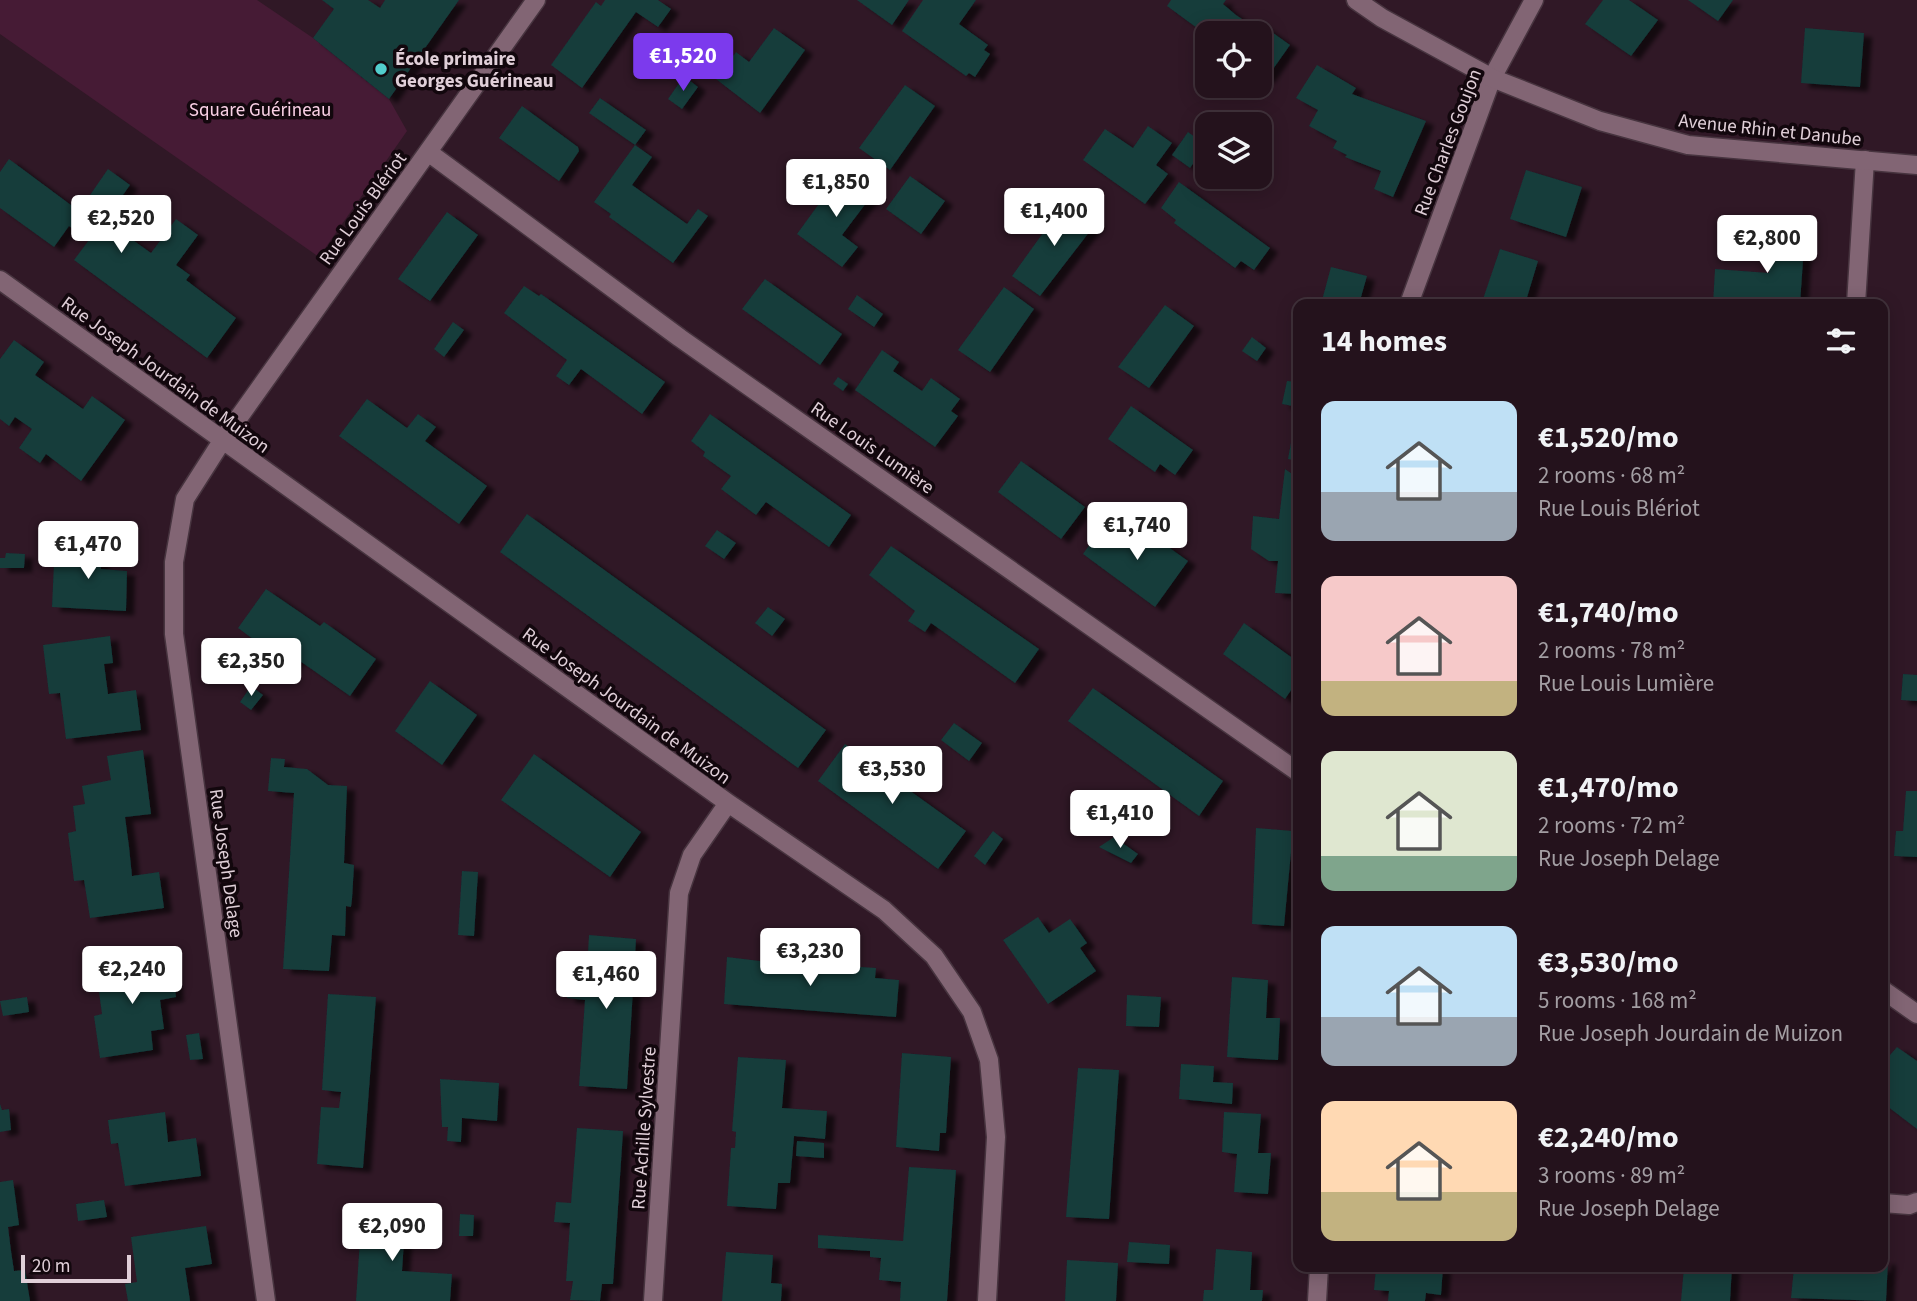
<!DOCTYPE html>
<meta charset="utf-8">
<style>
:root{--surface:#24121c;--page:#302029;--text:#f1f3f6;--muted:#a39ea3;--line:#41323b;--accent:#7c3aed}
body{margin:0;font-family:"Source Sans 3",sans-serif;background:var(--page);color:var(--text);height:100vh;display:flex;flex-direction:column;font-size:26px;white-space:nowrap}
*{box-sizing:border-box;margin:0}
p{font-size:23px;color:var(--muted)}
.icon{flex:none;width:38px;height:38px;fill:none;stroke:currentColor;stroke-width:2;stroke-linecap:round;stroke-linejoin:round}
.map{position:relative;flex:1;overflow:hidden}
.sheet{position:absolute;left:1293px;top:299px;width:595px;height:973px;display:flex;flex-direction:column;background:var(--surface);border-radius:14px;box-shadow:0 4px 18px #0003,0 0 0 2px var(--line)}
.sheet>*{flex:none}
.fabs{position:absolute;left:1195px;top:21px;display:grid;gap:14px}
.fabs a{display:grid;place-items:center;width:77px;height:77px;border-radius:14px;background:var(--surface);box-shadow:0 4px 18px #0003,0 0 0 2px var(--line);font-size:35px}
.scale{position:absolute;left:21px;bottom:18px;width:110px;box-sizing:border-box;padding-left:7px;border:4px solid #e0cfd8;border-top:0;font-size:19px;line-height:24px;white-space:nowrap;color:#e0cfd8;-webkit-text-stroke:5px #12070d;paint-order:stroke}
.price{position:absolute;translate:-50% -60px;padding:0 16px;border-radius:7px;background:#fff;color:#222;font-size:23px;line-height:46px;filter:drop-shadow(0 2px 4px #0008)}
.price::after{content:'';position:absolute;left:50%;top:42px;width:21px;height:16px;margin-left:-10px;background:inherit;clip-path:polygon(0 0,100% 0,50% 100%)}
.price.current{background:var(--accent);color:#fff}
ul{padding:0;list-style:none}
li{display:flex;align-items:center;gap:21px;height:175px;padding:0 28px}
li span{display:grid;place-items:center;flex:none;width:196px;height:140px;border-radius:14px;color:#555}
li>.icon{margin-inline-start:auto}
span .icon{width:84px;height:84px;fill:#fffc;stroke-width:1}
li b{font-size:30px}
h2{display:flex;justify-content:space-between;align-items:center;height:84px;padding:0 28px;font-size:30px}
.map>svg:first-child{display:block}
.green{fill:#461b35}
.building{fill:#143c3b;filter:url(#shadow)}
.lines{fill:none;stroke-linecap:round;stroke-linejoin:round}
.street-casing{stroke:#47343f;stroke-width:21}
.secondary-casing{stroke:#47343f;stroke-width:21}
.street{stroke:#826574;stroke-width:18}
.secondary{stroke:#826574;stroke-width:18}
.poi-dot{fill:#52cdcc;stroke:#12070d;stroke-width:2.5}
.labels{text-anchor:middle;stroke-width:7;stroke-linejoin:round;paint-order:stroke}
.poi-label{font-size:19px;font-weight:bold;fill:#e0cfd8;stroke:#12070d;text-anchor:start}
.park-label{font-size:19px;fill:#f9d0e5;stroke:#12070d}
.street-label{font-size:19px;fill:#e0cfd8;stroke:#12070d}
</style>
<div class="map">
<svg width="1917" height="1301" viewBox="0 0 1917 1301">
<defs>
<filter id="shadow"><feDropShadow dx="8" dy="4.5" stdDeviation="2" flood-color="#0009"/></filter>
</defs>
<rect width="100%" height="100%" fill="#301826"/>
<!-- green -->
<path class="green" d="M0 0H257L313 38 389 99 407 131 319 257 0 34Z"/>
<!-- building -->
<path class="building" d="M322 0H368L380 8 385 0H459L389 99 313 38 334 9Z
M605 0H658L671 9 658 27 636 12 582 88 551 65 596 2 601 6Z
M857 0H909L892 25Z
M923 0H976L959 24 988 45 984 50 990 54 975 77 969 73 966 76 902 31Z
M1171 0H1226L1223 4 1236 15 1251 25 1255 20 1290 45 1266 79 1260 75V33H1208V36L1167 6Z
M1603 0H1629L1658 20 1631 56 1585 24Z
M1688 0H1733L1718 21Z
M774 28 805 50 760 113 716 79 736 52 749 62Z
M1805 28 1864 33 1860 87 1801 83Z
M1317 65 1356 88 1352 94 1426 121 1393 197 1374 189 1381 171 1345 157 1347 155 1333 148 1337 141 1309 126 1318 110 1296 98Z
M684 76 698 87 682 109 668 99Z
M905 85 935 106 890 170 859 148Z
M600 98 646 130 635 145 589 113Z
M522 106 578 147 579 151 559 181 499 138Z
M1148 126 1172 143 1156 165 1168 174 1145 204 1083 160 1105 129 1133 148Z
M1188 132 1206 145 1190 168 1172 155Z
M635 145 652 157 632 185 687 224 698 209 708 216 673 263 609 217 611 214 594 202Z
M9 159 79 211 108 169 130 185 105 220 151 253 176 219 198 235 176 265 190 275 186 280 236 318 207 358 74 260 89 240 69 226 54 247 0 208V172Z
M1526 170 1582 187 1566 237 1510 219Z
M842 172 873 194 842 235 858 247 842 267 797 234Z
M910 176 945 201 921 234 886 209Z
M1179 182 1270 248 1254 270 1241 261 1235 268 1174 223 1176 220 1161 208Z
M1066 201 1097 222 1040 296 1012 276Z
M447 212 478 235 430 301 398 279Z
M1772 228 1805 231 1800 304H1713L1715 269 1769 273Z
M1500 249 1538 261 1525 304 1482 302Z
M1331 267 1367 276 1359 304H1321Z
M765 279 842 334 820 365 742 309Z
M524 286 539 296 541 294 665 382 642 414 581 369 569 385 556 376 567 360 504 313Z
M1004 287 1034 309 990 372 958 350Z
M857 295 883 314 874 327 848 309Z
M1165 305 1194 326 1149 388 1118 367Z
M453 322 464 330 444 357 434 349Z
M1252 337 1266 348 1257 361 1242 351Z
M14 340 44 362 35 375 83 409 92 396 125 420 81 481 46 454 40 463 19 448 32 429 15 417 9 426 0 419V359Z
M882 350 899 362 893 371 922 391 931 378 960 399 951 411 958 416 935 447 855 390Z
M838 377 848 384 843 391 833 384Z
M1287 381 1298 382V407L1282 404Z
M367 399 407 428 418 414 436 427 425 441 487 486 459 524 339 436Z
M1131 406 1193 450 1175 475 1160 464 1155 472 1108 439Z
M1297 410H1298V461L1288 459Z
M710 414 851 515 829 547 766 502 756 515 721 489 731 476 703 456 705 452 691 441Z
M1021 461 1085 507 1061 539 998 492Z
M1285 469 1298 478V594L1275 593 1278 561H1269L1251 549 1253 516 1279 519Z
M527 514 826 730 798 768 500 552Z
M1106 522 1137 545 1146 531 1188 561 1155 607 1083 554Z
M717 530 736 543 724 559 705 546Z
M68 541 101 542V569L127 571 126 611 52 607 54 563H66Z
M891 546 1039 649 1015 683 931 623 925 632 908 621 915 611 869 575Z
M6 553 25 554 24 568H0V558H5Z
M266 589 320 626 324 622 376 659 350 696 297 659 291 667 238 628Z
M768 607 785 619 772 636 755 623Z
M1244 623 1298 662V680L1285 699 1223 654Z
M110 636 113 663 104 664 108 694 136 690 141 730 66 739 60 693 49 694 43 645Z
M1903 674 1917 675V701L1901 700Z
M430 681 477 715 442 765 395 731Z
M251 686 263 695 251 710 240 702Z
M1093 688 1223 781 1199 816 1068 721Z
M954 723 982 743 969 761 941 740Z
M845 744 966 831 938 869 818 781Z
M143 750 151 814 125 817 129 847 132 876 159 872 164 908 90 918 84 880 74 881 68 833 76 831 73 806 85 804 82 786 111 780 107 756Z
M534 754 641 832 610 877 501 800Z
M271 758 285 759 284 767 307 769 328 785 347 786 344 863 354 865 352 899 351 907 346 906 345 936 332 935 329 971 283 969 294 793 268 791Z
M1906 791H1917V857L1894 856 1896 831H1903Z
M1256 828 1293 831 1284 926 1252 924Z
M993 831 1003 839 985 865 974 856Z
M1114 837 1138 854 1131 863 1099 847Z
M462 871 478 872 474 936 458 935Z
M1038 917 1049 933 1070 919 1087 943 1080 948 1096 971 1048 1004 1003 940Z
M589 935 636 939 627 1089 579 1086 585 1000 567 998 570 970 587 971Z
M727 957 801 966H817V964L876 968 875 978 899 980 896 1017 724 1004Z
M171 959 176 997 160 1000 164 1029 151 1031 153 1050 100 1058 94 1016 102 1014 96 970Z
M1232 977 1268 980 1266 1018H1280L1278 1060 1227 1057Z
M328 994 376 997 363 1168 317 1164 321 1107 339 1108 341 1092 322 1090Z
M1127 995 1161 997 1159 1027 1126 1026Z
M27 997 29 1012 3 1016 0 1001Z
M199 1033 203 1059 190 1060 186 1035Z
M1897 1047 1917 1061V1129L1883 1103V1063Z
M902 1053 951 1057 946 1133H940L939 1151 896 1147Z
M738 1057 786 1060 782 1108 827 1111 825 1139 794 1136 790 1183H778L776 1209 727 1206 731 1148H735L736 1132 732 1131Z
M1181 1064 1214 1066 1213 1082 1233 1083 1232 1104 1179 1099Z
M1078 1068 1119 1070 1109 1219 1066 1217Z
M440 1079 499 1083 497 1121 462 1118 461 1142 447 1141 448 1127H442Z
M0 1104 2 1110 9 1109 11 1130 0 1132Z
M165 1112 168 1142 196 1138 201 1176 125 1186 118 1143 111 1144 108 1120Z
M1224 1112 1261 1114 1258 1153H1271L1268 1194 1234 1192 1237 1154 1222 1152Z
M577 1128 623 1131 613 1284H602L600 1301 570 1300 573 1281H566L570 1223 554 1222 556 1202 571 1203Z
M797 1141 824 1143V1158L796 1156Z
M909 1167 956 1170 947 1301H900L901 1282 879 1280 881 1258 870 1257V1251L818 1248V1235L903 1241Z
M13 1180 19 1225 8 1227 11 1251 14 1271 25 1270 30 1301H0V1182Z
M104 1200 107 1217 78 1221 76 1204Z
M362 1207 406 1211 402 1271 452 1274 450 1301H356Z
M460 1214 474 1215 473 1236H459Z
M206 1226 212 1264 185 1268 190 1301H128L125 1284 137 1282 131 1237Z
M1129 1242 1170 1245 1169 1264 1127 1262Z
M1216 1249 1252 1252 1250 1290H1263L1262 1301H1203L1204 1290H1213Z
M726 1252 773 1255 771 1283 782 1284 781 1301H722Z
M1067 1260 1118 1263 1116 1301H1065Z
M1883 1260 1888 1261 1886 1301 1791 1298 1794 1267H1883Z
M1376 1267H1443L1441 1295 1426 1293 1425 1301H1388L1389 1291 1374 1290Z
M1684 1267H1732L1730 1301H1681Z"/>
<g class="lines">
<defs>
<path id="street" d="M428 152 680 338 1298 772
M0 280 728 803 884 910 934 956 972 1012 989 1060 996 1137 987 1301
M1409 304 1492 78 1534 0
M1856 304 1865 160
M1883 990 1917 1014
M1883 1203 1909 1205 1917 1202
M266 1301 174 634V562L185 499 222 441 536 0
M653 1301 679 893 692 855 728 803
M1317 1301 1319 1267"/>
<path id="secondary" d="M1356 0 1382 18 1492 78 1600 121 1688 145 1917 165"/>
</defs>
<!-- street casing -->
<use href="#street" class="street-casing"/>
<!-- secondary casing -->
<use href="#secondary" class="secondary-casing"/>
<!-- street -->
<use href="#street" class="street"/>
<!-- secondary -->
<use href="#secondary" class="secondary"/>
</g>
<!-- markers -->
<circle class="poi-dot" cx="381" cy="69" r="7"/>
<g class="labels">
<!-- poi labels -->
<g class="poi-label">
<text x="395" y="65">École primaire<tspan x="395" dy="22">Georges Guérineau</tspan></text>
</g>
<!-- park labels -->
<g class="park-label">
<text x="260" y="116">Square Guérineau</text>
</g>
<!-- street labels -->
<g class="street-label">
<text transform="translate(1770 129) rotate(6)" y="7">Avenue Rhin et Danube</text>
<text transform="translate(1447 142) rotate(-69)" y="7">Rue Charles Goujon</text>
<text transform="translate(362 208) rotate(-54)" y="7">Rue Louis Blériot</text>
<text transform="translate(166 374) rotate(36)" y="7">Rue Joseph Jourdain de Muizon</text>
<text transform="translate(873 447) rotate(35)" y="7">Rue Louis Lumière</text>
<text transform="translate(627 705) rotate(36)" y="7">Rue Joseph Jourdain de Muizon</text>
<text transform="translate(227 863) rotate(82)" y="7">Rue Joseph Delage</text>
<text transform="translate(643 1128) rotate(-86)" y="7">Rue Achille Sylvestre</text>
</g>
</g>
</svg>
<div class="fabs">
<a><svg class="icon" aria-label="locate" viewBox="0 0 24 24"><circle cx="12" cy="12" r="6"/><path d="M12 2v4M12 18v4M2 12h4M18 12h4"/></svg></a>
<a><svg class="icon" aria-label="layers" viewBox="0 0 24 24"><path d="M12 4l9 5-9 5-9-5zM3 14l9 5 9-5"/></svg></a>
</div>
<div class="scale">20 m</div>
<b class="price current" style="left:683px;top:93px">€1,520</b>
<b class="price" style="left:836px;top:219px">€1,850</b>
<b class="price" style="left:1054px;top:248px">€1,400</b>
<b class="price" style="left:121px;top:255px">€2,520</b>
<b class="price" style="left:1767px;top:275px">€2,800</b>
<b class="price" style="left:1137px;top:562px">€1,740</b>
<b class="price" style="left:88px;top:581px">€1,470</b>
<b class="price" style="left:251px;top:698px">€2,350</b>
<b class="price" style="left:892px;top:806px">€3,530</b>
<b class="price" style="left:1120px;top:850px">€1,410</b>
<b class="price" style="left:810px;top:988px">€3,230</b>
<b class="price" style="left:132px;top:1006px">€2,240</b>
<b class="price" style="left:606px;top:1011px">€1,460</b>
<b class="price" style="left:392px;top:1263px">€2,090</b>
<section class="sheet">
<h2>14 homes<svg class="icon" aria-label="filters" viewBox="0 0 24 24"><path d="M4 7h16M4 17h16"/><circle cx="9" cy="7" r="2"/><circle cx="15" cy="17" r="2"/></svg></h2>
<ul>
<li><span style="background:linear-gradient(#bfe0f5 65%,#9aa5b1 0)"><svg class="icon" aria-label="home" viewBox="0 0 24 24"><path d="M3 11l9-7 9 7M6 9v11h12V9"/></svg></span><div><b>€1,520/mo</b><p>2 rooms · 68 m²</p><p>Rue Louis Blériot</p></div></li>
<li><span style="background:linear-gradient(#f6c9c9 75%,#c2b280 0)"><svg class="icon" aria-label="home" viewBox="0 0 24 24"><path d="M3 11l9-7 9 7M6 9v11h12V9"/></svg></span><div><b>€1,740/mo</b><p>2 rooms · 78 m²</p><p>Rue Louis Lumière</p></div></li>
<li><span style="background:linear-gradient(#dfe7d0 75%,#7fa58c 0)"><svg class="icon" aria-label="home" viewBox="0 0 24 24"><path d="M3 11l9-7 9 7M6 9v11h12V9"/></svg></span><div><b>€1,470/mo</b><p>2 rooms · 72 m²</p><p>Rue Joseph Delage</p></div></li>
<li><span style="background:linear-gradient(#bfe0f5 65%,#9aa5b1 0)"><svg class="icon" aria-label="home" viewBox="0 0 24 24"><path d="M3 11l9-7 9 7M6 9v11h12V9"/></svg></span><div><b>€3,530/mo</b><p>5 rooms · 168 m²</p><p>Rue Joseph Jourdain de Muizon</p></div></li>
<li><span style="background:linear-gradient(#ffd9b3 65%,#c2b280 0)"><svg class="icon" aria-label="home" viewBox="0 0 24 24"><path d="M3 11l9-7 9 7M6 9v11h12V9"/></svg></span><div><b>€2,240/mo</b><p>3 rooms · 89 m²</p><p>Rue Joseph Delage</p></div></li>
</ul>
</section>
</div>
